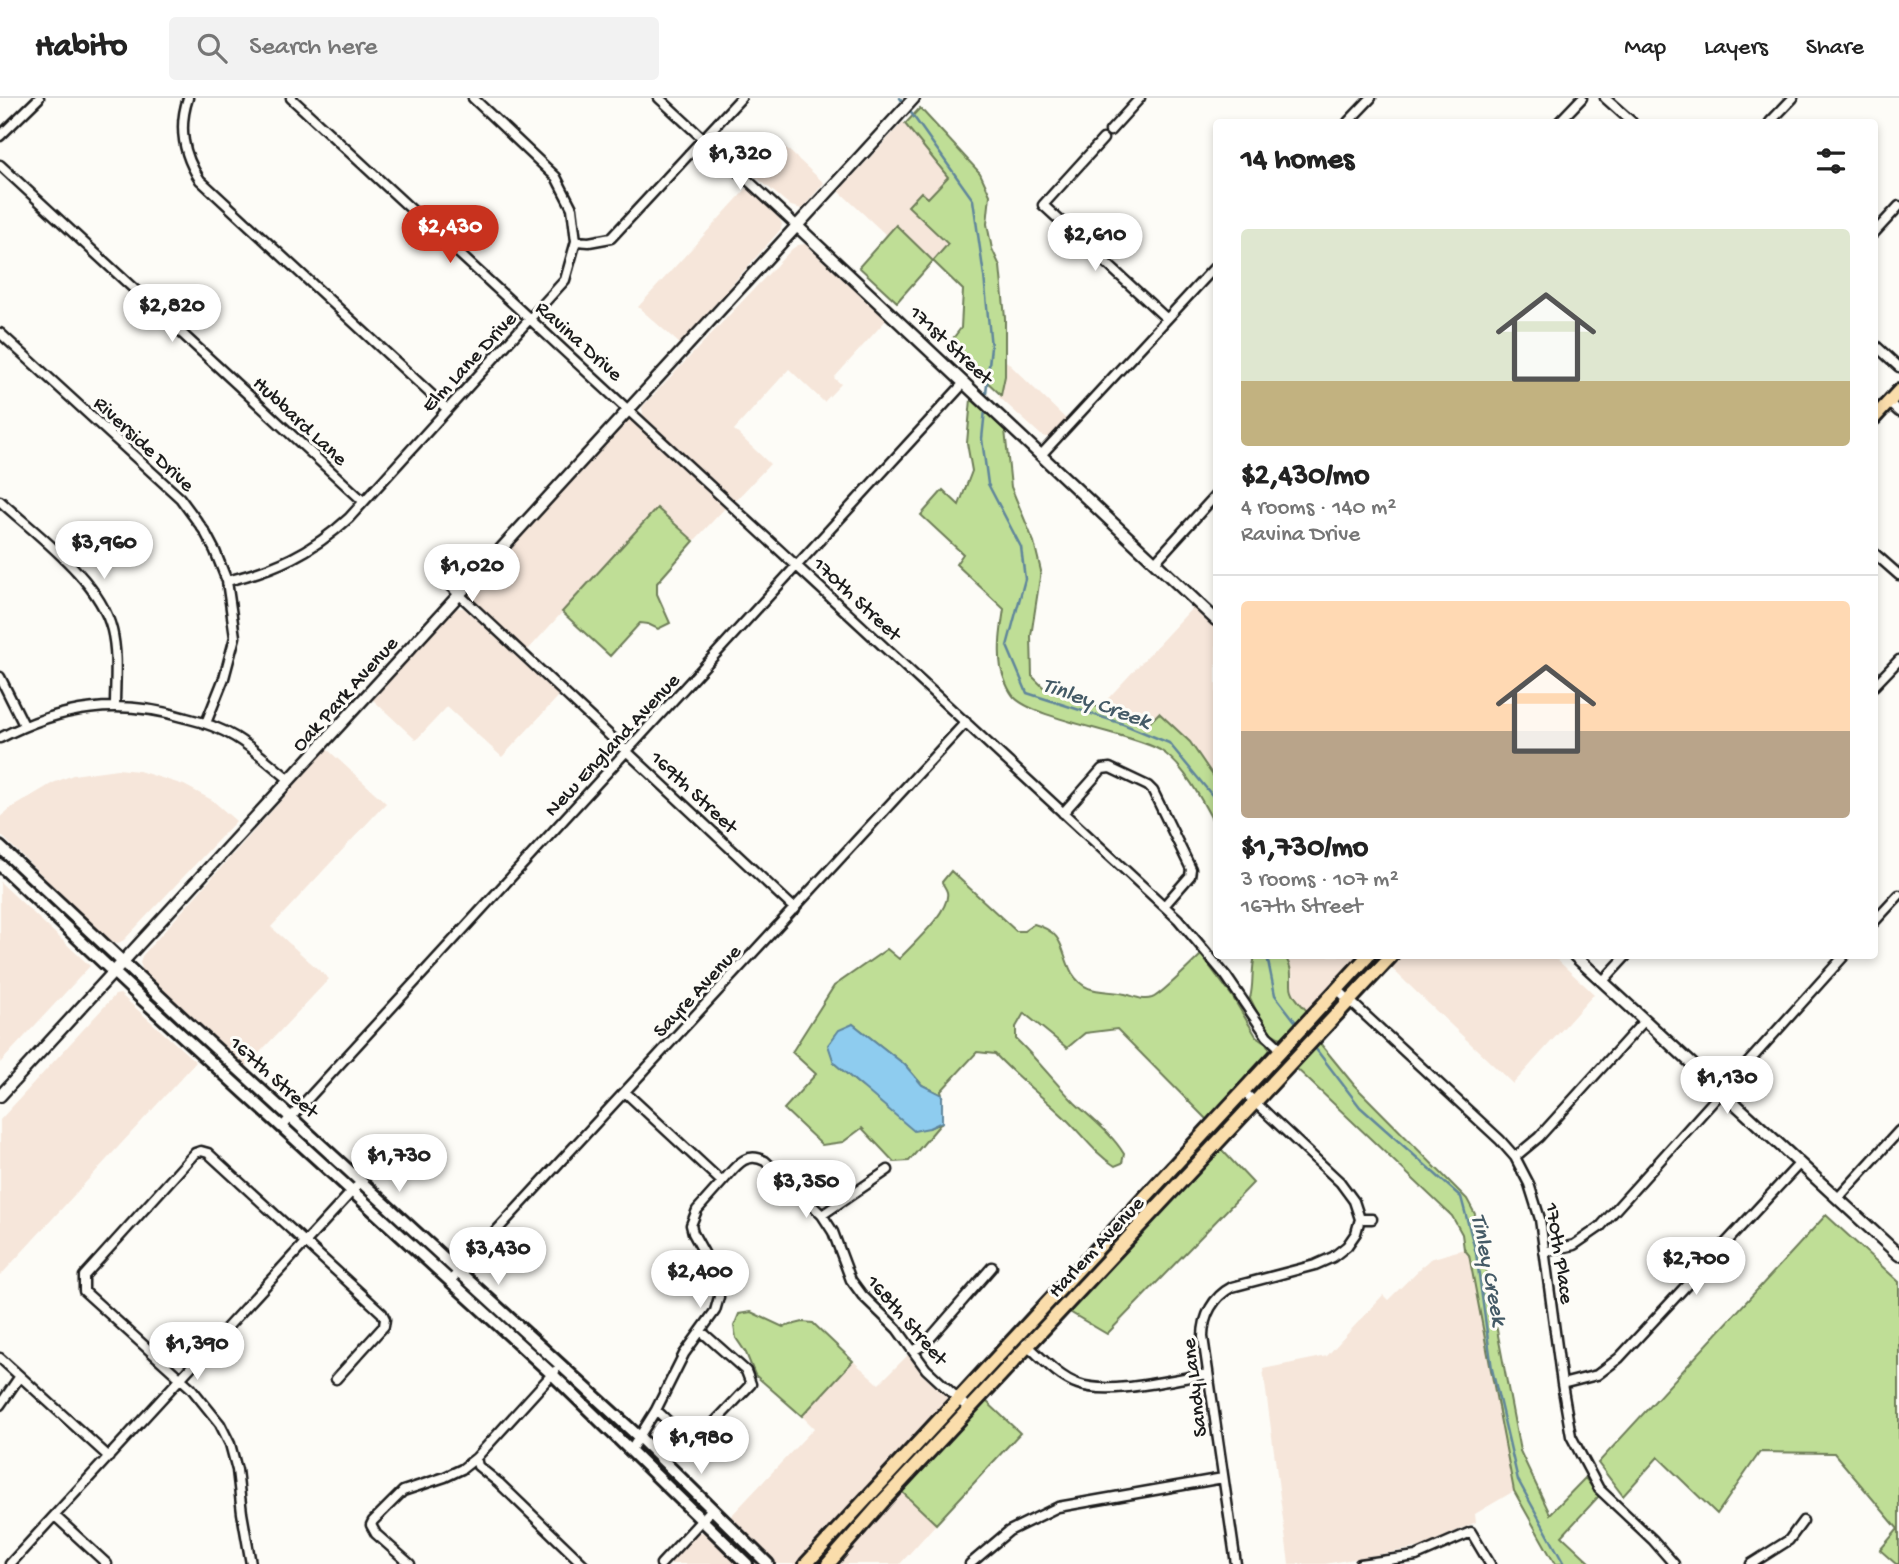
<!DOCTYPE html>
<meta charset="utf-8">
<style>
:root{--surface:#fff;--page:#f2f2f2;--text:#222;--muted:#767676;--line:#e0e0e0;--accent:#c8321e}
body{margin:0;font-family:"Gochi Hand",sans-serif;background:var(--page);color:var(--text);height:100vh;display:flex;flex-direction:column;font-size:26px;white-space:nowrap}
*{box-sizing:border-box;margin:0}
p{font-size:23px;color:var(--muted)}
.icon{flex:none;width:38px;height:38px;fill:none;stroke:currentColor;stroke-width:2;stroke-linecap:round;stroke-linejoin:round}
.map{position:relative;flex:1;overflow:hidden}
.details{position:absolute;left:1213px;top:21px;width:665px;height:840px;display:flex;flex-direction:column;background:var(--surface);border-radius:7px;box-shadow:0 4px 10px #0003}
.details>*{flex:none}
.price{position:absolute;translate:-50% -60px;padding:0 16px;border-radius:24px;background:#fff;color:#222;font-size:23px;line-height:46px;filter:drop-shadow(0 2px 4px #0008)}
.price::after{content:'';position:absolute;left:50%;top:42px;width:21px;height:16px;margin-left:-10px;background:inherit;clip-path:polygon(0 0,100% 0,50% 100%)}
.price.on{background:var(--accent);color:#fff}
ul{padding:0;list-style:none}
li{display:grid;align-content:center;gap:14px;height:371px;padding:0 28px}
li+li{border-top:2px solid var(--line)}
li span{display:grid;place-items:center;height:217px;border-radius:7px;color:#555}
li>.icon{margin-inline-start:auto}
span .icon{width:126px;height:126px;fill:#fffc;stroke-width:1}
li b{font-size:30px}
h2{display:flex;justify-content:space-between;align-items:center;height:84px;padding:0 28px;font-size:30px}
header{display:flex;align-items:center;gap:42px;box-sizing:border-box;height:98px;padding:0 35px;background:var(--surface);border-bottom:2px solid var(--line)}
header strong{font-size:33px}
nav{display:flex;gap:38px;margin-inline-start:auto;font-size:24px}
.search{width:490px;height:63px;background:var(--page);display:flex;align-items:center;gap:18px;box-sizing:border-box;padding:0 24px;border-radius:7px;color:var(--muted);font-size:26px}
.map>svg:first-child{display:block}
.built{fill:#f6e6da}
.green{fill:#bfde96;stroke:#6e7d59;stroke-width:2}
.water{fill:#8eccef;stroke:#60869b;stroke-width:2}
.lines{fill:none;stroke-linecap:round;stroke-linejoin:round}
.stream{stroke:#60869b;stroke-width:2.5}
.minor-casing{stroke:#1c1c1c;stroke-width:13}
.tertiary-casing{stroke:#1c1c1c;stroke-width:15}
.secondary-casing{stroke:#1c1c1c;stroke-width:16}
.primary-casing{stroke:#1c1c1c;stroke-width:18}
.minor{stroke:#fdfcf7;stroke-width:8}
.tertiary{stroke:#fdfcf7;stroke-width:10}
.secondary{stroke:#fdfcf7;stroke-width:10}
.primary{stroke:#faddab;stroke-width:12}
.labels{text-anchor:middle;stroke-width:6;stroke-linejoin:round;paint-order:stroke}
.street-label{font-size:21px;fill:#1c1c1c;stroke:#fdfcf7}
.water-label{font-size:23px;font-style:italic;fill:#445a66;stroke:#fdfcf7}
</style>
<header>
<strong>Habito</strong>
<div class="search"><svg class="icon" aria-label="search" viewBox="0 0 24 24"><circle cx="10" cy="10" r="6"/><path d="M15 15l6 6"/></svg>Search here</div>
<nav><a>Map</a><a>Layers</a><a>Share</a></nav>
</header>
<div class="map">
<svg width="1899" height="1466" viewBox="0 0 1899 1466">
<rect width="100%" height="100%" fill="#fdfcf7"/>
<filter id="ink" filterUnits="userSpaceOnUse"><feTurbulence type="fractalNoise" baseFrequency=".0143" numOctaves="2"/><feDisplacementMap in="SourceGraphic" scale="14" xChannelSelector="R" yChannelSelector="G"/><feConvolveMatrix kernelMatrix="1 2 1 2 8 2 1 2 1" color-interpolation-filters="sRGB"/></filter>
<g filter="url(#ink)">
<!-- built -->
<path class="built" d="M903 24 949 79 927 101 909 108 949 146 933 163 896 127 886 137 839 93Z
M784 48 824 85 802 111 791 108 756 79Z
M748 89 779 120 782 126 781 131 680 246 638 209Z
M805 146 887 221 834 280 841 286 824 304 789 271 734 332 770 366 735 403 643 317 642 309 792 151 798 147Z
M1006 263 1068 323 1056 337 1049 340 1041 337 999 299 1005 278Z
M630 321 726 409 694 443 657 410 527 553 466 497Z
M1194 508 1216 527V682L1190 644 1158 615 1147 627 1100 609Z
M454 510H464L559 598 502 659 447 609 416 642 372 601Z
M327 651 386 705 271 829 329 881 246 969 143 873 140 865 142 858Z
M117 671 139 673 184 687 212 702 236 723 124 842 118 845 108 842 0 736V719L11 710 53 685 73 677Z
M0 784 90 868 0 965Z
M1285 858H1361L1307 913 1296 900 1291 888 1293 878Z
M1397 858H1553L1594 896 1513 986 1388 867Z
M120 896 196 964 0 1178V1022L115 897Z
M1464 1151 1469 1157 1514 1393 1475 1416 1476 1424 1422 1449 1325 1466H1289L1263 1271 1327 1258 1383 1197 1388 1202 1430 1161Z
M908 1257 925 1279 947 1298 945 1309 800 1466H774L730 1419 814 1330 802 1318 853 1263 879 1286Z
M901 1393 936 1426 900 1466H834Z
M698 1434 708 1435 738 1466H668Z"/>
<!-- green -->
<path class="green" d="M920 10 980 75 990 97 987 126 992 151 1000 168 1005 220V278L1001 297 948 247 961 230 963 192 933 163 897 204 859 169 896 127 933 163 948 146 908 108 921 94 928 100 948 79 905 26Z
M971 301 1005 332 1011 389 1034 444 1041 473 1031 538 1032 578 1043 589 1147 627 1159 615 1190 644 1216 682V729C1204 706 1184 666 1160 652 1127 634 1034 621 1014 599 1008 592 1003 579 1001 570 998 550 1001 531 1004 511L956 466 963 456 921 417 943 392 959 407 972 373 967 345Z
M657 410 694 443 657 485V496L670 525 658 531 648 526 640 525 610 558 562 514Z
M951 773 1016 833H1024L1034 826C1066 835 1060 853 1072 875 1086 898 1104 891 1125 896 1134 898 1142 903 1152 900 1161 897 1191 866 1201 857L1232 898 1256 938 1266 945 1270 952 1268 958 1208 1023 1117 931 1085 935 1067 950 1024 915 1016 929V941C1037 961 1054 984 1075 1005 1092 1021 1112 1036 1124 1056L1122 1065 1115 1068C1094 1055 1081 1035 1064 1019 1041 997 1016 979 995 956L977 954 941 993 942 997 922 987 905 967 853 926 834 965 861 988 929 1030 942 1024 909 1063 894 1064 862 1030 843 1044 822 1047 784 1011 816 976 792 954 834 888 887 851 899 861C912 847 951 813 947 794 946 790 943 787 942 784Z
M1255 858H1285C1292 871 1291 873 1291 887 1291 897 1301 906 1307 913L1282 940C1265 937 1258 915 1250 900 1254 886 1251 872 1255 858Z
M1319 944 1354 987 1467 1101 1475 1116 1520 1353 1550 1416 1585 1380 1599 1398 1562 1438 1592 1466H1555L1514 1393 1469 1157 1464 1151 1462 1136 1452 1118 1295 969Z
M1221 1051 1253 1085 1107 1236 1068 1213Z
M1826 1117 1899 1184V1466H1896L1880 1452 1898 1431 1834 1355 1760 1354 1717 1416 1658 1359 1623 1398 1598 1365Z
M751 1214 783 1229 803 1224 813 1225 853 1263 802 1318 755 1277 746 1255 736 1240 734 1228 739 1216Z
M985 1302 1020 1335 936 1426 901 1393Z"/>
<!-- water -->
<path class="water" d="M853 926 905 967 922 987 942 997V1024L929 1030 914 1033 834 965 828 947 839 932Z"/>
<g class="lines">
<!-- stream -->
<path class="stream" d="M900 0 905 7
M909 12 973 102 984 178 991 249 986 295
M985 312 982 341 988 386 1021 449 1025 481 1007 548 1027 595 1123 626 1169 645 1216 702
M1267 858 1275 897 1298 927
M1312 946 1360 1009 1461 1099 1476 1155 1492 1271 1518 1382 1564 1466"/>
<defs>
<path id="minor" d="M188 0C178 30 183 56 200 82L447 311
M291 0 1178 821 1226 878 1267 938 1281 951
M473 0 556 79 572 110 576 143
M659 0 797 128
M1605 0 1632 24
M1348 24 1371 0
M1559 24 1582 0
M1770 24 1793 0
M1110 33 1140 0
M0 38 39 0
M1103 41 1043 107 1167 221
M0 67 363 403
M1874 135 1899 108
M0 235 180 400 205 434 215 453 227 483 235 539 224 580 206 625
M1874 246 1899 269
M1889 305 1899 314
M1041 357 1216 168
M0 403C37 437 100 482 112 532 118 556 115 584 115 608
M1874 455 1899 477
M1155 464 1216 397
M227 483C276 471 311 455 349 420L565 182 576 143 589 144 611 140 741 0
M448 486 795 811
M0 579 24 627
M1874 588 1899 562
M0 640C61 608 119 600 186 620 203 624 220 630 235 639 255 651 272 668 290 682
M1063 715 1102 671 1110 670 1148 688 1153 693 1191 771 1190 778 1164 808
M1874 824 1899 797
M1603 883 1626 858
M1337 891 1500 1042 1515 1059 1529 1086 1540 1121 1562 1286 1571 1338 1599 1391 1653 1442 1674 1466
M625 994 722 1084C735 1070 745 1052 765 1063L822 1117 833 1134 851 1182 862 1197 897 1231 926 1271 969 1311
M282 1029 964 285
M1515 1059 1539 1039 1645 922
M1838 1100 1899 1033
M822 1117 888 1072
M1360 1121H1372
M1544 1154 1574 1147 1600 1129 1844 858
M450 1183 966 624
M1026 1246C1042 1260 1058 1279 1078 1286 1111 1298 1172 1281 1207 1276
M913 1253 925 1246 992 1169
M0 1260 109 1359
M1562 1286 1597 1277 1619 1260 1800 1065
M0 1307 20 1278
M656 1312 693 1347 751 1286 746 1273 701 1233
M631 1352 656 1312 684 1256 715 1213 719 1199 715 1175 693 1135 691 1127 697 1112 722 1084
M476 1360 478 1368 499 1385 583 1466
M55 1418 107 1466
M10 1466 356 1089
M251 1466 242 1415 237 1372 230 1346 220 1326 191 1290 84 1193V1178L195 1055 201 1053 208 1055 382 1215 385 1221 384 1228 336 1281
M410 1466 376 1436 371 1427 373 1423 403 1393 445 1379 462 1371 476 1360 555 1273
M661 1466 712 1411
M970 1466 1009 1433 1058 1409 1223 1380
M1236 1466 1203 1239C1203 1218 1213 1199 1232 1189L1315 1167 1333 1159 1347 1148 1356 1135 1360 1121 1354 1103 1340 1084 1243 993
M1360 1466 1416 1458 1471 1434 1490 1466
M1751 1466 1789 1442 1803 1423"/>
<path id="tertiary" d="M797 128 1216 522
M1575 858 1899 1157
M0 998 914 0"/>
<path id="secondary" d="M0 749 189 926 639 1339 768 1466
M0 767 141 900 552 1276 747 1466"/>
<path id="primary" d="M1874 320 1899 293
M806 1466 1368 858
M828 1466 884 1402 1391 858"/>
</defs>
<!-- minor casing -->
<use href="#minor" class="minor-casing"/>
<!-- tertiary casing -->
<use href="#tertiary" class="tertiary-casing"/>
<!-- secondary casing -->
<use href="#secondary" class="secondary-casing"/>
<!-- primary casing -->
<use href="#primary" class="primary-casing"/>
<!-- minor -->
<use href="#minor" class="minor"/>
<!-- tertiary -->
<use href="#tertiary" class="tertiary"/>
<!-- secondary -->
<use href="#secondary" class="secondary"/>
<!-- primary -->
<use href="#primary" class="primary"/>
</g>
</g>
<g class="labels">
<!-- street labels -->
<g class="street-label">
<text transform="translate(580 242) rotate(42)" y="7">Ravina Drive</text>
<text transform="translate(952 246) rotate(43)" y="7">171st Street</text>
<text transform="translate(468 263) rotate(-47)" y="7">Elm Lane Drive</text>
<text transform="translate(301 322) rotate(43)" y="7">Hubbard Lane</text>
<text transform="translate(145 345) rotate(43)" y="7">Riverside Drive</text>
<text transform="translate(858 500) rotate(43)" y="7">170th Street</text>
<text transform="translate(344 595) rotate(-48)" y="7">Oak Park Avenue</text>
<text transform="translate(611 646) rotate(-47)" y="7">New England Avenue</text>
<text transform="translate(695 693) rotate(43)" y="7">169th Street</text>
<text transform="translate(696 892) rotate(-47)" y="7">Sayre Avenue</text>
<text transform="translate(275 978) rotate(42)" y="7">167th Street</text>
<text transform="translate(1095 1148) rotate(-47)" y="7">Harlem Avenue</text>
<text transform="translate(1561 1155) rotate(81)" y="7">170th Place</text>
<text transform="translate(908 1221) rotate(49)" y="7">168th Street</text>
<text transform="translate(1193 1290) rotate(-97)" y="7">Sandy Lane</text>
</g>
<!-- water labels -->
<g class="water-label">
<text transform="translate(1097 603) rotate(20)" y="8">Tinley Creek</text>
<text transform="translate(1491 1171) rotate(79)" y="8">Tinley Creek</text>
</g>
</g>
</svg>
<b class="price" style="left:740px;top:94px">$1,320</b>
<b class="price on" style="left:450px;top:167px">$2,430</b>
<b class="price" style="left:1095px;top:175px">$2,610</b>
<b class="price" style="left:172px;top:246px">$2,820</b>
<b class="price" style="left:104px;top:483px">$3,960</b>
<b class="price" style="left:472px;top:506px">$1,020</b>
<b class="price" style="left:1727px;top:1018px">$1,130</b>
<b class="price" style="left:399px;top:1096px">$1,730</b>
<b class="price" style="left:806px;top:1122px">$3,350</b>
<b class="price" style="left:498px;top:1189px">$3,430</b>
<b class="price" style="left:1696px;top:1199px">$2,700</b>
<b class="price" style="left:700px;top:1212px">$2,400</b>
<b class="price" style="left:197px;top:1284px">$1,390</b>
<b class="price" style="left:701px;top:1378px">$1,980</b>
<section class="details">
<h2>14 homes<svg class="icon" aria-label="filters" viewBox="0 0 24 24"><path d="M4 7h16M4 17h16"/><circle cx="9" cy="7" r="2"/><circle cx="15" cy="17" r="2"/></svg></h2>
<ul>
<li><span style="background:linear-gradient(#dfe7d0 70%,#c2b280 0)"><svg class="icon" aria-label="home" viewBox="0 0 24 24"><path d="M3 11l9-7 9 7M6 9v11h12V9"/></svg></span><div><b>$2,430/mo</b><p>4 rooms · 140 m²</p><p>Ravina Drive</p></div></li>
<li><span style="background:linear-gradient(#ffd9b3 60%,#b9a48a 0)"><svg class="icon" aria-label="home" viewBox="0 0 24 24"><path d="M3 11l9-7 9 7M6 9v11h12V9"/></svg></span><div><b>$1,730/mo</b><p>3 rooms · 107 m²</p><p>167th Street</p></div></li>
</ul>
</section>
</div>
